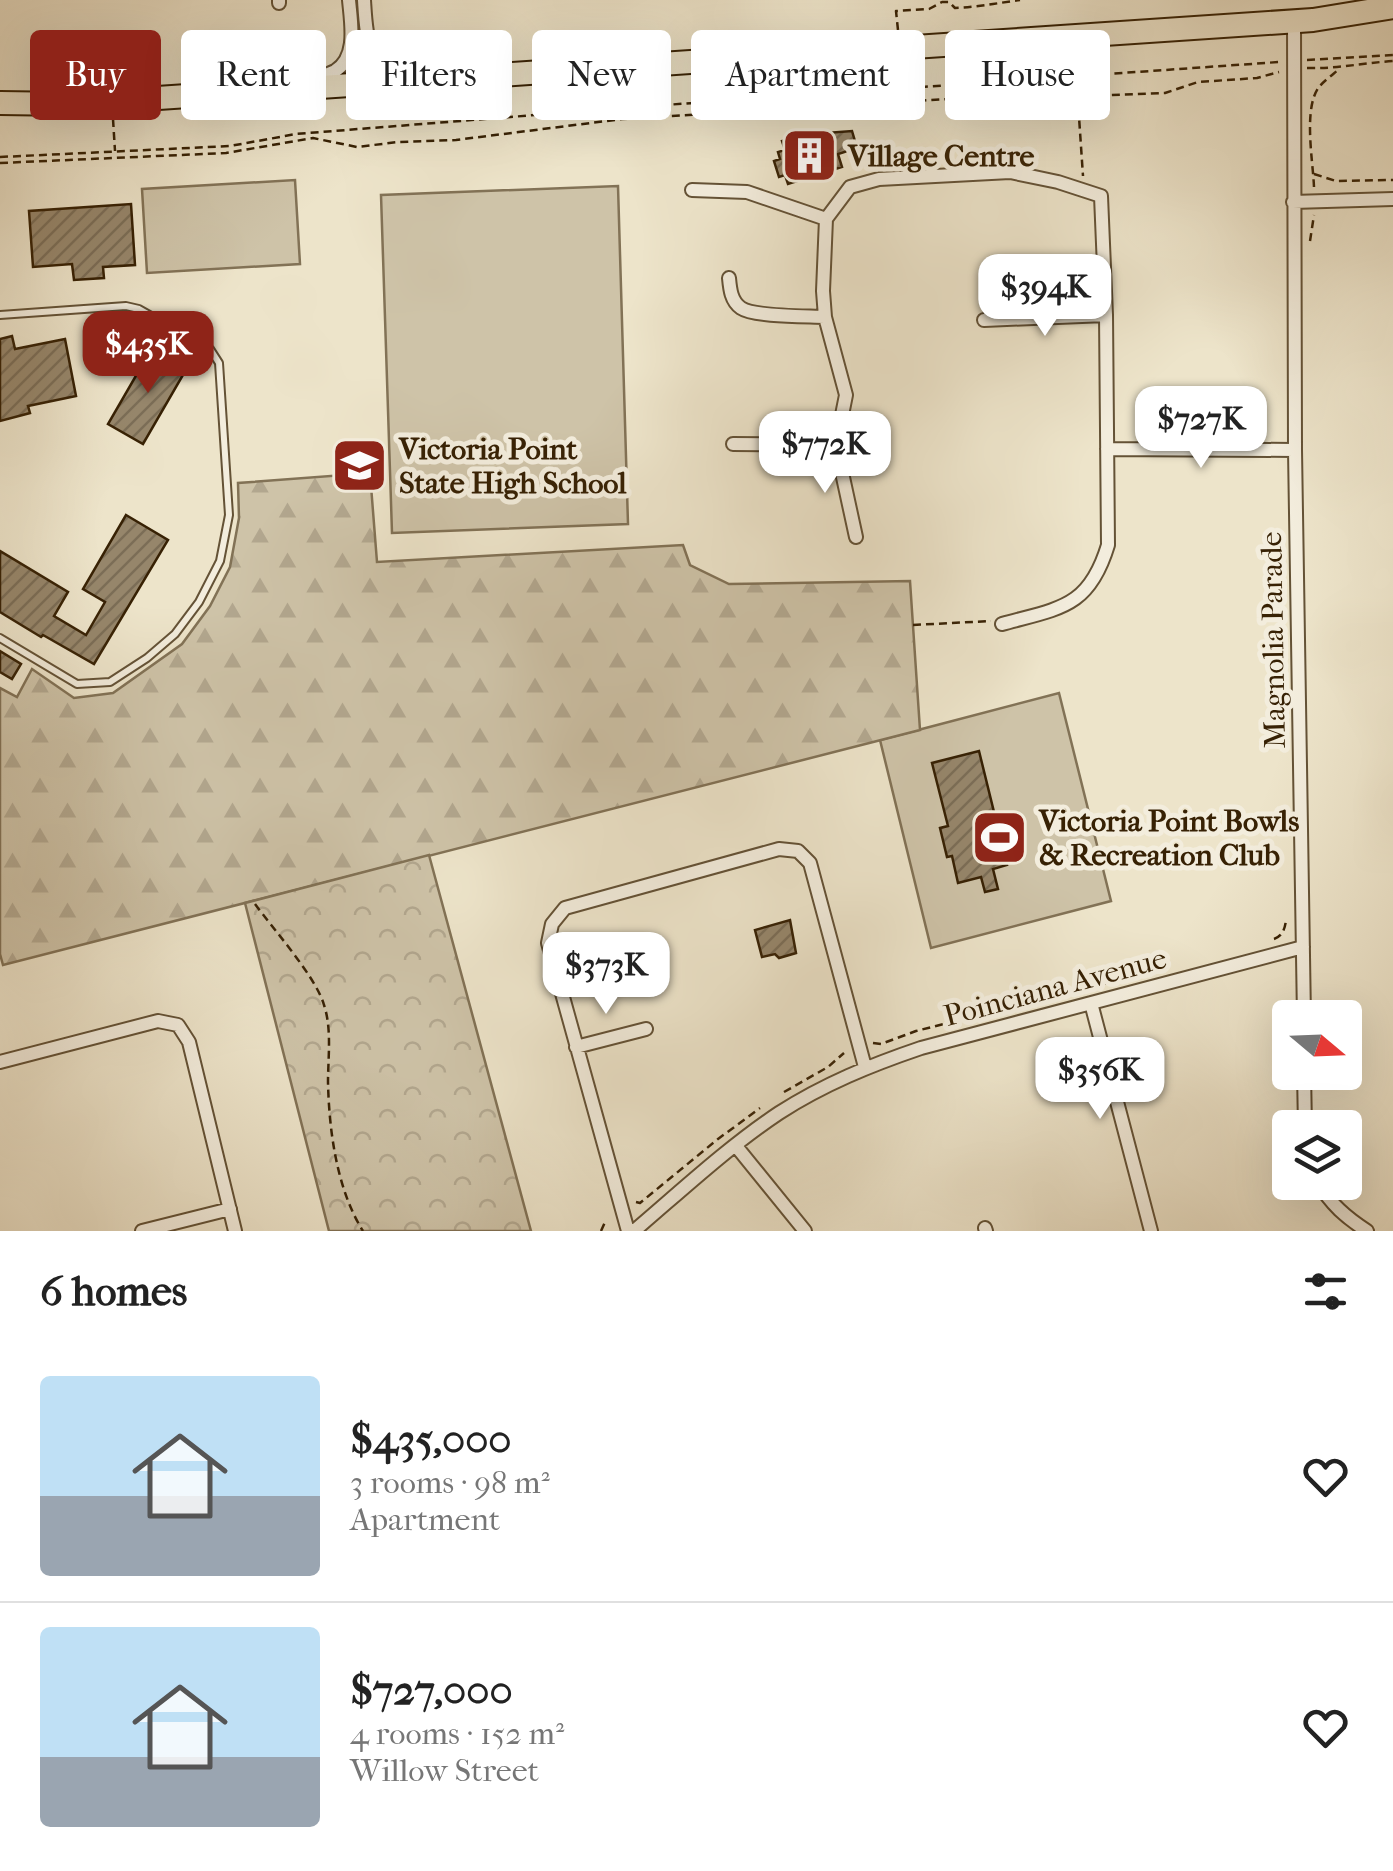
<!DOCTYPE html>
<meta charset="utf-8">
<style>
:root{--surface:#fff;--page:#f6f6f6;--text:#222;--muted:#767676;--line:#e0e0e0;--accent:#8f2418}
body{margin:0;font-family:"IM FELL French Canon",serif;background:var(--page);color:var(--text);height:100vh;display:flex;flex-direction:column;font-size:38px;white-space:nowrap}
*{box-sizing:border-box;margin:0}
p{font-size:32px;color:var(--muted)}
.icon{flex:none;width:55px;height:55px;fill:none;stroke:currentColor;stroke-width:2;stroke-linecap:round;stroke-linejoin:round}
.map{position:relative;height:1231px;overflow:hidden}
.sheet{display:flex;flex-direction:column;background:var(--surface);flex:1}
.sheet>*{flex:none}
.guide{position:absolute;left:30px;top:30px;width:1335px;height:90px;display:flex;gap:20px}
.needle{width:65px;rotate:109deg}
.controls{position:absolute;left:1272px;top:1000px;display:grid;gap:20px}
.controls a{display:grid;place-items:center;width:90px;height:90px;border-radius:10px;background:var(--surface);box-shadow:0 10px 40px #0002;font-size:50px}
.price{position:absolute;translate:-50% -85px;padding:0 22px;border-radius:20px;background:#fff;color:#222;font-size:32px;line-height:65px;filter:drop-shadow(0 2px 5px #0008)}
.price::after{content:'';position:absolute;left:50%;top:60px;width:30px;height:22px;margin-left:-15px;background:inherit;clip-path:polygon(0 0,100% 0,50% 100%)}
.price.active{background:var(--accent);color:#fff}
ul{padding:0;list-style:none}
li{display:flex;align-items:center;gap:30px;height:250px;padding:0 40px}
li+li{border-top:2px solid var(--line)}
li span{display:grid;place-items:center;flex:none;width:280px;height:200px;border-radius:10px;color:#555}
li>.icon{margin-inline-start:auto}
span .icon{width:120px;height:120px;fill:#fffc;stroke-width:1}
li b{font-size:42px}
h2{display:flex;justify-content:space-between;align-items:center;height:120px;padding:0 40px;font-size:42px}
.chip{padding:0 35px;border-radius:10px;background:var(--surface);box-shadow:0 10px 40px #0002;font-size:35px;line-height:90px}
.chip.active{background:var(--accent);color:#fff}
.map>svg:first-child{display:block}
.grass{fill:#cec3a8;stroke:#827256;stroke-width:2.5}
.forest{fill:url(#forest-firs);stroke:#827256;stroke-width:2.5}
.park{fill:url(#park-crowns);stroke:#827256;stroke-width:2.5}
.building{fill:url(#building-hatch);stroke:#372104;stroke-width:2.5}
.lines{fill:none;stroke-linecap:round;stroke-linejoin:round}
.lane-casing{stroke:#645236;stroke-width:10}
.street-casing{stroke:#645236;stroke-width:16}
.highway-casing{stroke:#372104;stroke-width:26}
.path{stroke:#372104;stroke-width:2.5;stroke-dasharray:8 5;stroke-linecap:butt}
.lane{stroke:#f3eddd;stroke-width:6}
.street{stroke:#f3eddd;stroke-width:12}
.highway{stroke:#ede4ca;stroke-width:22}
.labels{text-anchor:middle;stroke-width:10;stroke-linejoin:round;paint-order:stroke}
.poi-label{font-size:30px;font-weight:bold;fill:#372104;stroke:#f3eddd;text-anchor:start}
.street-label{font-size:30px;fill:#372104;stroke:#f3eddd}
</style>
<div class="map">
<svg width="1393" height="1231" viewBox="0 0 1393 1231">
<defs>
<pattern id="forest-firs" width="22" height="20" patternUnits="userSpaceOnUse" patternTransform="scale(2.5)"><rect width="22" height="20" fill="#cec3a8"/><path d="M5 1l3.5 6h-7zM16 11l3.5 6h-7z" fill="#b2a78f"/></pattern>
<pattern id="park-crowns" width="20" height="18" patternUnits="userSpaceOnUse" patternTransform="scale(2.5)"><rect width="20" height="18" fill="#cec3a8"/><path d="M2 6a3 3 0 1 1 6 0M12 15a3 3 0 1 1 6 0" fill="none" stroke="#b2a78f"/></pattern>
<pattern id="building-hatch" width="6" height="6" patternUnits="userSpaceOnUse" patternTransform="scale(2.5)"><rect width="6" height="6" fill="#96866b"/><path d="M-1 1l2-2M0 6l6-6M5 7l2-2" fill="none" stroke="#7b6d56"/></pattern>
</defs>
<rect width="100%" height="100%" fill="#ede4ca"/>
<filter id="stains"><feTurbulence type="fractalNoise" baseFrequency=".002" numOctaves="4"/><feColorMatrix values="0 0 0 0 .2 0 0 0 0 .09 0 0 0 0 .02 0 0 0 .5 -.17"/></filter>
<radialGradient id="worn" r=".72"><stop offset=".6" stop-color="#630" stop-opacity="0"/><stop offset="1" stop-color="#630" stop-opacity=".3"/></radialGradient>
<!-- grass -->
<path class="grass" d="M295 180 300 264 147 273 142 189Z
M618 186 628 524 392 533 381 195Z
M1059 693 1111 901 931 948 880 740Z"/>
<!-- forest -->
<path class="forest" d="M370 473 377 562 683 545 690 565 729 584 910 581 920 730 3 965 0 954V688L17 697 32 669 74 698 113 693 182 644 210 606 230 567 239 518 238 483Z"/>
<!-- park -->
<path class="park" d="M429 855 531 1231H329L245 903Z"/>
<!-- building -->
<path class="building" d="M852 131 857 148 838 154 842 167 788 184 785 175 779 177 774 161 780 159 778 152 785 150 782 141 799 135Z
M131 204 135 265 103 267 104 278 74 280 72 264 33 267 29 211Z
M12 336 15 349 65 339 76 396 28 406 30 413 0 421V339Z
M152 348 187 368 143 444 108 424Z
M126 515 168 540 94 664 43 635 41 637 0 612V551L68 592 54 616 86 635 105 602 83 589Z
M0 651 21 664 12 679 0 672Z
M979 751 1007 865 993 869 998 889 985 892 981 877 958 883 952 856 947 857 940 828 948 826 932 763Z
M790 920 796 953 779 958 775 954 762 957 755 930Z"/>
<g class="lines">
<defs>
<path id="lane" d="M0 315 126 306 139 309 210 349 219 363 229 515 220 561 199 602 175 634 147 658 110 682 77 684 0 638"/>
<path id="street" d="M364 0C366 31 366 65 399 79
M279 3V0
M1294 21 1295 450 1304 1018
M312 82C319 77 327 75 335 71 358 57 351 23 349 0
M692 190 747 192 826 219
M1293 202 1393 199
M729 278C730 289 731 301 741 308 754 317 807 316 825 317
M984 320 1106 315
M733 444 836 445
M1107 449 1295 450
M856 537 836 445 846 395 825 317 823 291 826 219 850 187 879 179 1010 172 1058 182 1101 196 1106 315 1108 545C1089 608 1060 608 1002 624
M1091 1003 1151 1231
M576 1047 646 1029
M0 1062 158 1021 178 1025 189 1042 235 1231
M1304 1072 1305 1128
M736 1146 805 1231
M1318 1182C1330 1204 1347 1218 1367 1231
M985 1228 986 1231
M142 1231 230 1209
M628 1231 548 943 552 924 565 908 779 849 798 851 810 863 865 1067
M634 1231C681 1191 728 1147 779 1113 824 1084 871 1065 921 1048L1303 947"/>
<path id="highway" d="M0 103 69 104 1313 20 1393 7"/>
</defs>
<!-- lane casing -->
<use href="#lane" class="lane-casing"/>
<!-- street casing -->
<use href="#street" class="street-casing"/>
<!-- highway casing -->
<use href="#highway" class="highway-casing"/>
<!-- path -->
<path class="path" d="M898 30 896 11 929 9 942 2H949L955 8C978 7 998 3 1020 0
M1075 53 1078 90
M1307 60 1393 55
M1307 68C1337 69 1362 63 1393 61
M1080 95 1078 102 1083 176
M113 119 115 151
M0 157 230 146 296 134 636 107 1279 62
M0 163 226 153 313 138 357 147 398 142 456 140 622 119 1078 91 1088 96 1165 93 1198 82 1257 78 1279 72
M1314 174 1336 181 1393 180
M1314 187C1313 161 1303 108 1319 87 1324 81 1332 75 1338 70
M1310 241 1314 215
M913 625 991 621
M255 904C274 930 316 977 324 1005 332 1029 328 1058 328 1082 329 1131 337 1190 363 1231
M1274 939C1283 936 1285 928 1286 920
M873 1043 881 1044 916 1031 1150 972
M784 1092 828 1067 844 1053
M636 1202 640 1203 718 1139 760 1108
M601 1231 605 1222"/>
<!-- lane -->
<use href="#lane" class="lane"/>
<!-- street -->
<use href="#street" class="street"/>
<!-- highway -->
<use href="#highway" class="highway"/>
</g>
<!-- icons -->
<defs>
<symbol id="building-square" viewBox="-11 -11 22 22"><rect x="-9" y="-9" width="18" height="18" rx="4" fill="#8f2418" stroke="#f3eddd"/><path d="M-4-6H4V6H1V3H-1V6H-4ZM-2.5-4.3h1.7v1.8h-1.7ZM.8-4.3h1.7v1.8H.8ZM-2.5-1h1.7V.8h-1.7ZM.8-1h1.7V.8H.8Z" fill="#fff"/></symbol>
<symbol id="school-square" viewBox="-11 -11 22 22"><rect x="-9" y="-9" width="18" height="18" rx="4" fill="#8f2418" stroke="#f3eddd"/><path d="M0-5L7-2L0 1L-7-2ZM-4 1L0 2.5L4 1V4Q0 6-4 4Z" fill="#fff"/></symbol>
<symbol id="stadium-square" viewBox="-11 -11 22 22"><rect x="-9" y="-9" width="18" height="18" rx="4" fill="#8f2418" stroke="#f3eddd"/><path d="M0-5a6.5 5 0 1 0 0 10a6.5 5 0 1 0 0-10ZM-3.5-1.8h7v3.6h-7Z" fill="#fff"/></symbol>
</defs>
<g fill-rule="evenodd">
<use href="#building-square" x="778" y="124" width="63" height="63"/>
<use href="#school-square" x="328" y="434" width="63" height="63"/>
<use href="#stadium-square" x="968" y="806" width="63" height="63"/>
</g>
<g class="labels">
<!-- poi labels -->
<g class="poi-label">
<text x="848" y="166">Village Centre</text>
<text x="399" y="459">Victoria Point<tspan x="399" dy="34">State High School</tspan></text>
<text x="1039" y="831">Victoria Point Bowls<tspan x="1039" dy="34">&amp; Recreation Club</tspan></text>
</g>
<!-- street labels -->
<g class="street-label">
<text transform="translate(1273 640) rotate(-91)" y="10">Magnolia Parade</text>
<text transform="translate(1055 987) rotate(-15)" y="10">Poinciana Avenue</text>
</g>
</g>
<rect width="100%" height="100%" filter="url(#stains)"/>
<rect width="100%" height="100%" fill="url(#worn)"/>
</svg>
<div class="controls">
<a><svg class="needle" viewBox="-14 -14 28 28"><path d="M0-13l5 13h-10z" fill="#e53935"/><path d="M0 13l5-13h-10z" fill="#767676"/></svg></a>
<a><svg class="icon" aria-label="layers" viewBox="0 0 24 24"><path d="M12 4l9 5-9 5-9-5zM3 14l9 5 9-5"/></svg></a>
</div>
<b class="price" style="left:1045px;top:339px">$394K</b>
<b class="price active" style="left:148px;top:396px">$435K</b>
<b class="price" style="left:1201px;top:471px">$727K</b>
<b class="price" style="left:825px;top:496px">$772K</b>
<b class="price" style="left:606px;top:1017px">$373K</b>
<b class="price" style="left:1100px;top:1122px">$356K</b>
<div class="guide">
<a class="chip active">Buy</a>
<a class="chip">Rent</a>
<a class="chip">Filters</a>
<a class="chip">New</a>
<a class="chip">Apartment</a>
<a class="chip">House</a>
</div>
</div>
<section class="sheet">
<h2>6 homes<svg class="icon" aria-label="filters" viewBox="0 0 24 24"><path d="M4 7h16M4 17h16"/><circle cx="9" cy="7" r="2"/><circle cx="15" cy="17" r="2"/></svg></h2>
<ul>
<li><span style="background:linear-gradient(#bfe0f5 60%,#9aa5b1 0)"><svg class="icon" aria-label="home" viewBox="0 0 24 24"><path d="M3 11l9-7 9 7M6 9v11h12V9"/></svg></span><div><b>$435,000</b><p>3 rooms · 98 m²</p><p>Apartment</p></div><svg class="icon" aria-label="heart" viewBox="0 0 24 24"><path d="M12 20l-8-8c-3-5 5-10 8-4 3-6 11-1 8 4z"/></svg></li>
<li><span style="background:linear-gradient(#bfe0f5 65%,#9aa5b1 0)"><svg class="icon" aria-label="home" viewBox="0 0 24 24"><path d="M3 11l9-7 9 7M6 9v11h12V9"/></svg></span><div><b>$727,000</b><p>4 rooms · 152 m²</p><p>Willow Street</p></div><svg class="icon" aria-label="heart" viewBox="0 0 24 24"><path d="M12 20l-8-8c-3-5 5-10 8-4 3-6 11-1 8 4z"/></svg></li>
</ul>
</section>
